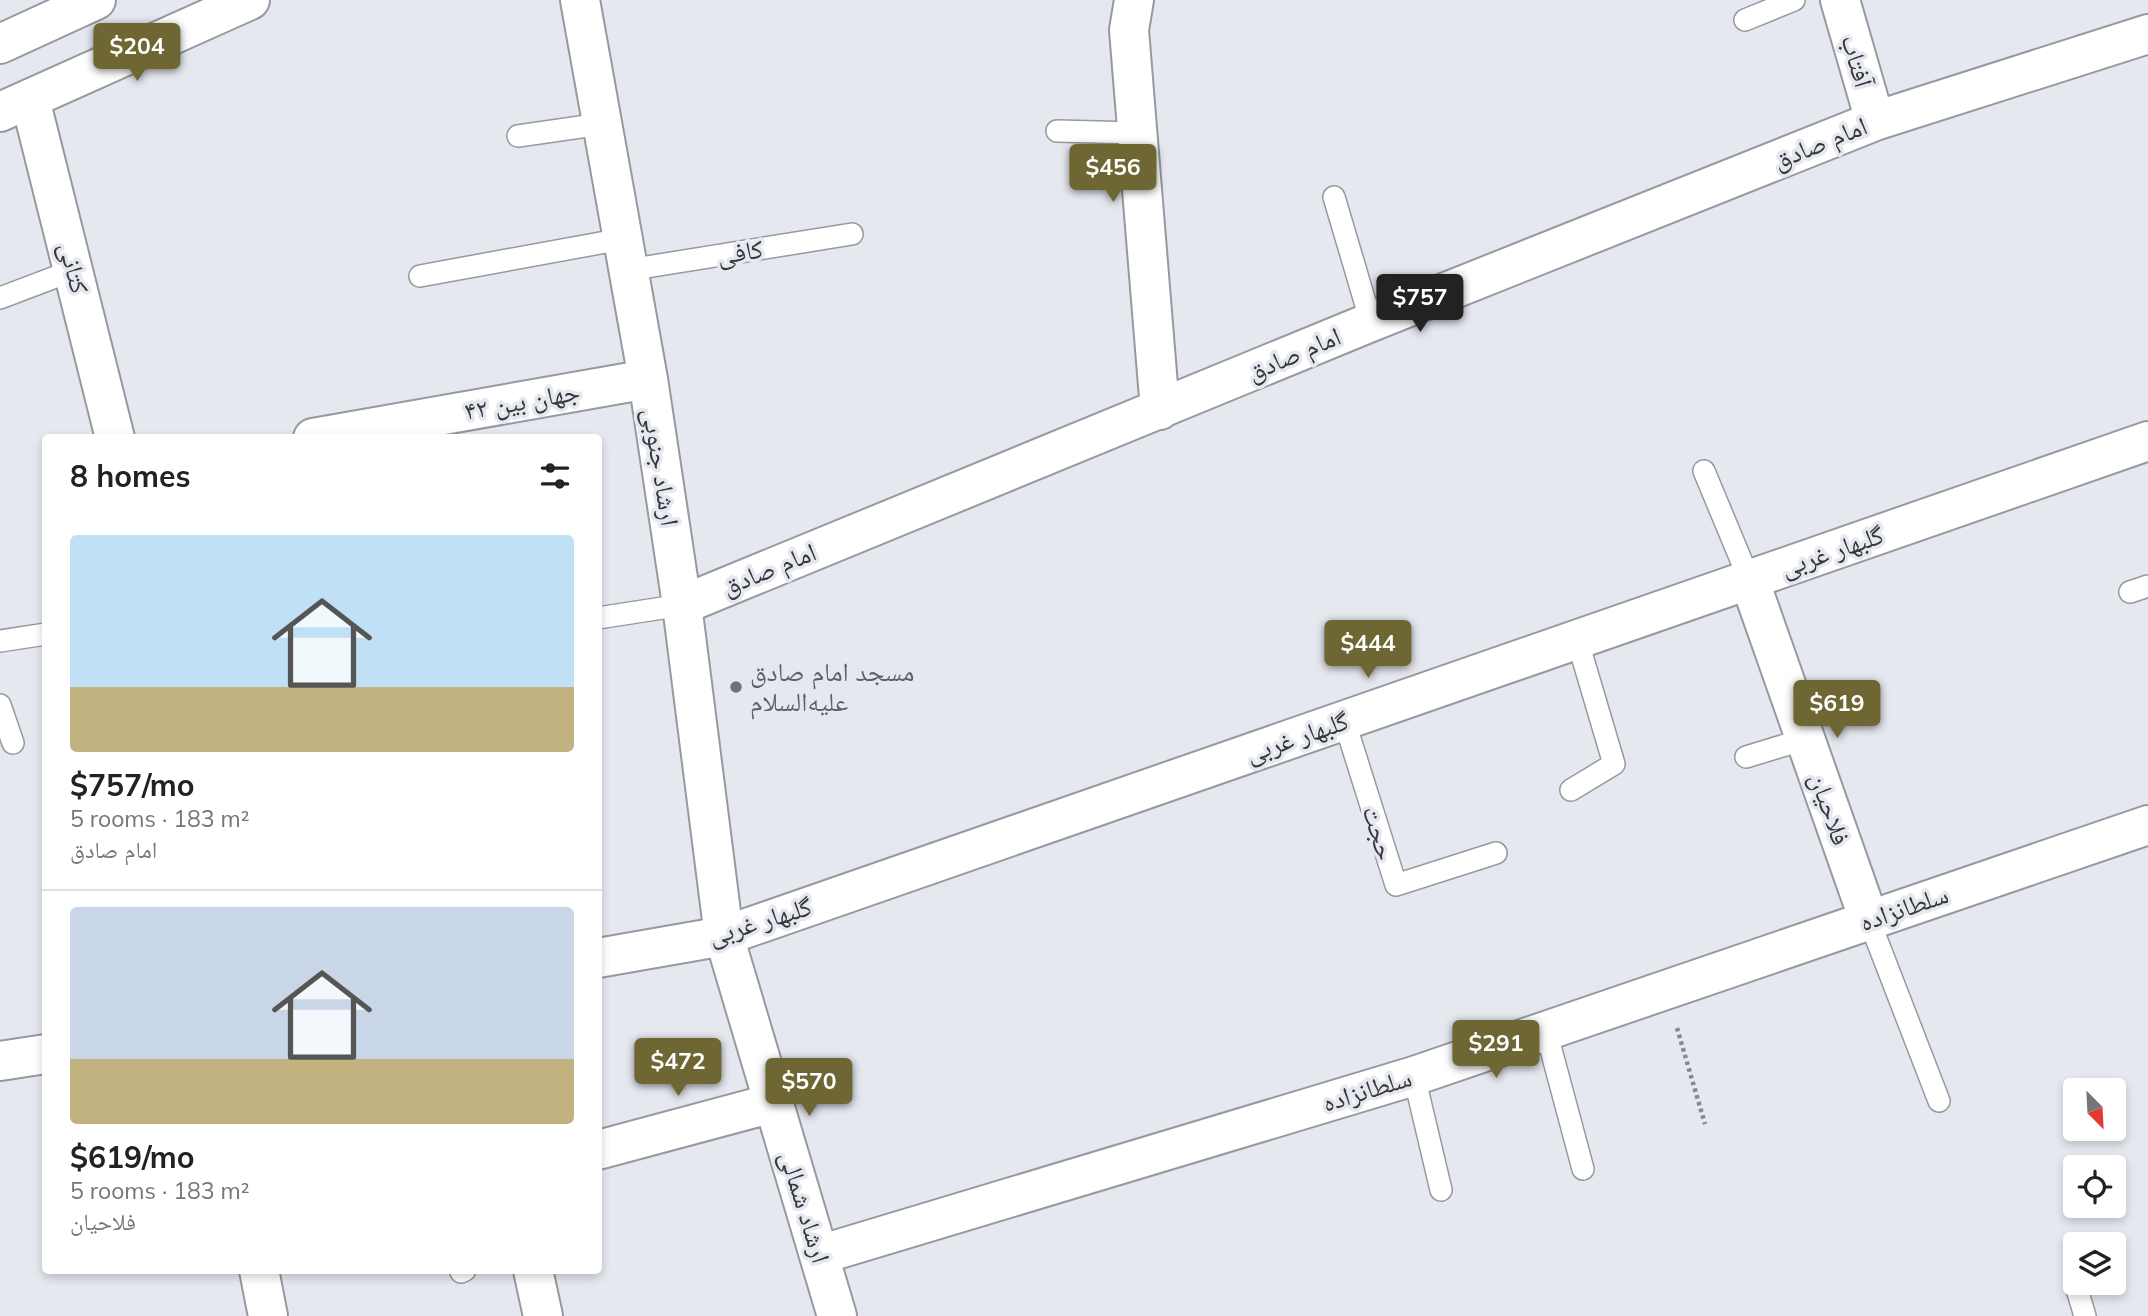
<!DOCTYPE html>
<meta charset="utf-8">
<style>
:root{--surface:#fff;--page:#f2f2f2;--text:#222;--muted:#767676;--line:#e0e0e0;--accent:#6e6734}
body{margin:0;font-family:Mulish,"Noto Naskh Arabic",sans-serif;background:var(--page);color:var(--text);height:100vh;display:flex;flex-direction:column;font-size:26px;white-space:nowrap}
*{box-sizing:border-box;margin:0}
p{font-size:23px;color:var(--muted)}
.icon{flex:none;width:38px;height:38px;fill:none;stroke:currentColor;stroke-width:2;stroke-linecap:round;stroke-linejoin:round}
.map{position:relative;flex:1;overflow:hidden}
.drawer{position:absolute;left:42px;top:434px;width:560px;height:840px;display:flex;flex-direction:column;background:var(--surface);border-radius:7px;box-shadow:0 4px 10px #0003}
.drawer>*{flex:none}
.needle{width:46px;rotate:156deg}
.fabs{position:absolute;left:2063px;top:1078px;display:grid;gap:14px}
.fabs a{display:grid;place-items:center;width:63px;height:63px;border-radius:7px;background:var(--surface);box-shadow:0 4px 10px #0003;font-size:35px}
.price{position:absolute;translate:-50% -60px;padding:0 16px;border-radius:7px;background:var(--accent);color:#fff;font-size:23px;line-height:46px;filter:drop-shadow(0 2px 4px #0008)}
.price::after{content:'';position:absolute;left:50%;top:42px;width:21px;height:16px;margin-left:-10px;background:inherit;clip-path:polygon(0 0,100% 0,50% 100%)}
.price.selected{background:#222;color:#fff}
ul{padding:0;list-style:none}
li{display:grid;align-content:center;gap:14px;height:371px;padding:0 28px}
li+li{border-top:2px solid var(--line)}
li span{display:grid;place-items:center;height:217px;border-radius:7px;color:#555}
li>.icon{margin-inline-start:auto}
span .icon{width:126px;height:126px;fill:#fffc;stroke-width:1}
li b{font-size:30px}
h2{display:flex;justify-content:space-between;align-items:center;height:84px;padding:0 28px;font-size:30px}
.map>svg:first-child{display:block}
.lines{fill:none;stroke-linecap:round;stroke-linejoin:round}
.service-casing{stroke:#9799a0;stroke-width:24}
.minor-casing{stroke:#9799a0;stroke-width:42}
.tertiary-casing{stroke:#9799a0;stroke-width:42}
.secondary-casing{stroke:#9799a0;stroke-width:42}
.path{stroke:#87888e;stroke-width:4.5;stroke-dasharray:3.5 3.5;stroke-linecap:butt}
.service{stroke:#fff;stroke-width:21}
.minor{stroke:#fff;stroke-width:38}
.tertiary{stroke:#fff;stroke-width:38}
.secondary{stroke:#fff;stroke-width:38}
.worship-dot{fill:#6b7280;stroke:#e6e8f0;stroke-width:2.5}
.labels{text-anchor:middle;stroke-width:7;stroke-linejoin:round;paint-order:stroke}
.street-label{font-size:26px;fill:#36373a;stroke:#e6e8f0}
.worship-label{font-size:26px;fill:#5b616d;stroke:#e6e8f0;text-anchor:start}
</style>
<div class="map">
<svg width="2148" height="1316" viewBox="0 0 2148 1316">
<rect width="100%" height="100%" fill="#e6e8f0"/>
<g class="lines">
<defs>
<path id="service" d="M1745 20 1794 0
M1057 131 1137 133
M518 136 601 124
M1334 197 1371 322
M628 270 852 234
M420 276 622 239
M0 298 74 270
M1704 471 1749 579
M2130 592 2148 586
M598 618 682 605
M0 641 46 634
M0 705 13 743
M1344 720 1396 885 1496 853
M1746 757 1805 739
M1571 790 1614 764 1577 639
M1869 920 1939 1101
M1546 1031 1583 1169
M1414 1076 1441 1190
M461 1272 465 1270
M2076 1286 2085 1316"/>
<path id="minor" d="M580 0 648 379 682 605 724 936 837 1316
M1134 0 1129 30 1160 410
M1840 0 1875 121
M30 99 115 438
M313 438 648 379
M1749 579 1869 920
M682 605 1371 322 1875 121 2148 34
M598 1150 773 1103
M819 1255 1414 1076 2148 825
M259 1270 268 1316
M533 1270 543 1316"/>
<path id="tertiary" d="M598 958 724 936 2148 441
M0 1061 46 1054"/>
<path id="secondary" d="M0 44 96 0
M0 112 250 0"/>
</defs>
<!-- service casing -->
<use href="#service" class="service-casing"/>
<!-- minor casing -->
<use href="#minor" class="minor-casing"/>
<!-- tertiary casing -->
<use href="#tertiary" class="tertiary-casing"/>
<!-- secondary casing -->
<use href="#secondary" class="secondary-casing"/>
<!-- path -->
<path class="path" d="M1677 1028 1705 1124"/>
<!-- service -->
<use href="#service" class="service"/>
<!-- minor -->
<use href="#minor" class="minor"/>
<!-- tertiary -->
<use href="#tertiary" class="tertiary"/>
<!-- secondary -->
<use href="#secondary" class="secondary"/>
</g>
<!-- markers -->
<circle class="worship-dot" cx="736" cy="687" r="7"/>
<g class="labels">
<!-- street labels -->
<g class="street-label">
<text transform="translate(1857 61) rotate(74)" y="9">آفتاب</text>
<text transform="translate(1820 143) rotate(-22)" y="9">امام صادق</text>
<text transform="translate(740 252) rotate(-9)" y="9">کافی</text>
<text transform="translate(74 268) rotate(76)" y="9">کتانی</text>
<text transform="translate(1294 354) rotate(-23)" y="9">امام صادق</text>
<text transform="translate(522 401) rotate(-10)" y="9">جهان بین ۴۲</text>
<text transform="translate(661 467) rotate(81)" y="9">ارشاد جنوبی</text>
<text transform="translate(1832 551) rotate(-19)" y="9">گلبهار غربی</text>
<text transform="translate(769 569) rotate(-22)" y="9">امام صادق</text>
<text transform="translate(1297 737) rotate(-19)" y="9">گلبهار غربی</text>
<text transform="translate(1830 809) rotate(71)" y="9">فلاحیان</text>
<text transform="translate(1379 833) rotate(73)" y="9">حجت</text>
<text transform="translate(1904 908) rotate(-19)" y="9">سلطانزاده</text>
<text transform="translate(760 921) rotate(-17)" y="9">گلبهار غربی</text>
<text transform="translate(1367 1090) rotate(-17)" y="9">سلطانزاده</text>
<text transform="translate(805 1207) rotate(73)" y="9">ارشاد شمالی</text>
</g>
<!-- worship labels -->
<g class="worship-label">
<text x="750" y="681">مسجد امام صادق<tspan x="750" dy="30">علیه‌السلام</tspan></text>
</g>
</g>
</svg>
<div class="fabs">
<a><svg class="needle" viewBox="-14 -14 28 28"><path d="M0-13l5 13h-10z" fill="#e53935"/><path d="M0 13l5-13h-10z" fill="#767676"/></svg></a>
<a><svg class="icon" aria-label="locate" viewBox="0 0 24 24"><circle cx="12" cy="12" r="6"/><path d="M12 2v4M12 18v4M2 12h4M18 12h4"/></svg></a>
<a><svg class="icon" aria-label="layers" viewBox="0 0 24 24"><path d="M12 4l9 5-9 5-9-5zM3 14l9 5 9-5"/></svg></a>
</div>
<b class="price" style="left:137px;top:83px">$204</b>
<b class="price" style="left:1113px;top:204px">$456</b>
<b class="price selected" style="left:1420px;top:334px">$757</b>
<b class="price" style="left:1368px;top:680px">$444</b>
<b class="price" style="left:1837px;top:740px">$619</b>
<b class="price" style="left:1496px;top:1080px">$291</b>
<b class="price" style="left:678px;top:1098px">$472</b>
<b class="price" style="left:809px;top:1118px">$570</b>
<section class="drawer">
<h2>8 homes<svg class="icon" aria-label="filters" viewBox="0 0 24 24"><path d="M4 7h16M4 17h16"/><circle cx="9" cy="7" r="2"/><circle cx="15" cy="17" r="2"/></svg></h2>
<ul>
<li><span style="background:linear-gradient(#bfe0f5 70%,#c2b280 0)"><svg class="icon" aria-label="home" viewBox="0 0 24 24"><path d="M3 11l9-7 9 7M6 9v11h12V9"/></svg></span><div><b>$757/mo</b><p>5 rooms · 183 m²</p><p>امام صادق</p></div></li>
<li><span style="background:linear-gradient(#c9d6e8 70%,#c2b280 0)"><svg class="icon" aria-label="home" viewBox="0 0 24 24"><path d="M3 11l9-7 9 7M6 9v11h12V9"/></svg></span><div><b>$619/mo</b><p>5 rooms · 183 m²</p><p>فلاحیان</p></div></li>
</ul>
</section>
</div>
